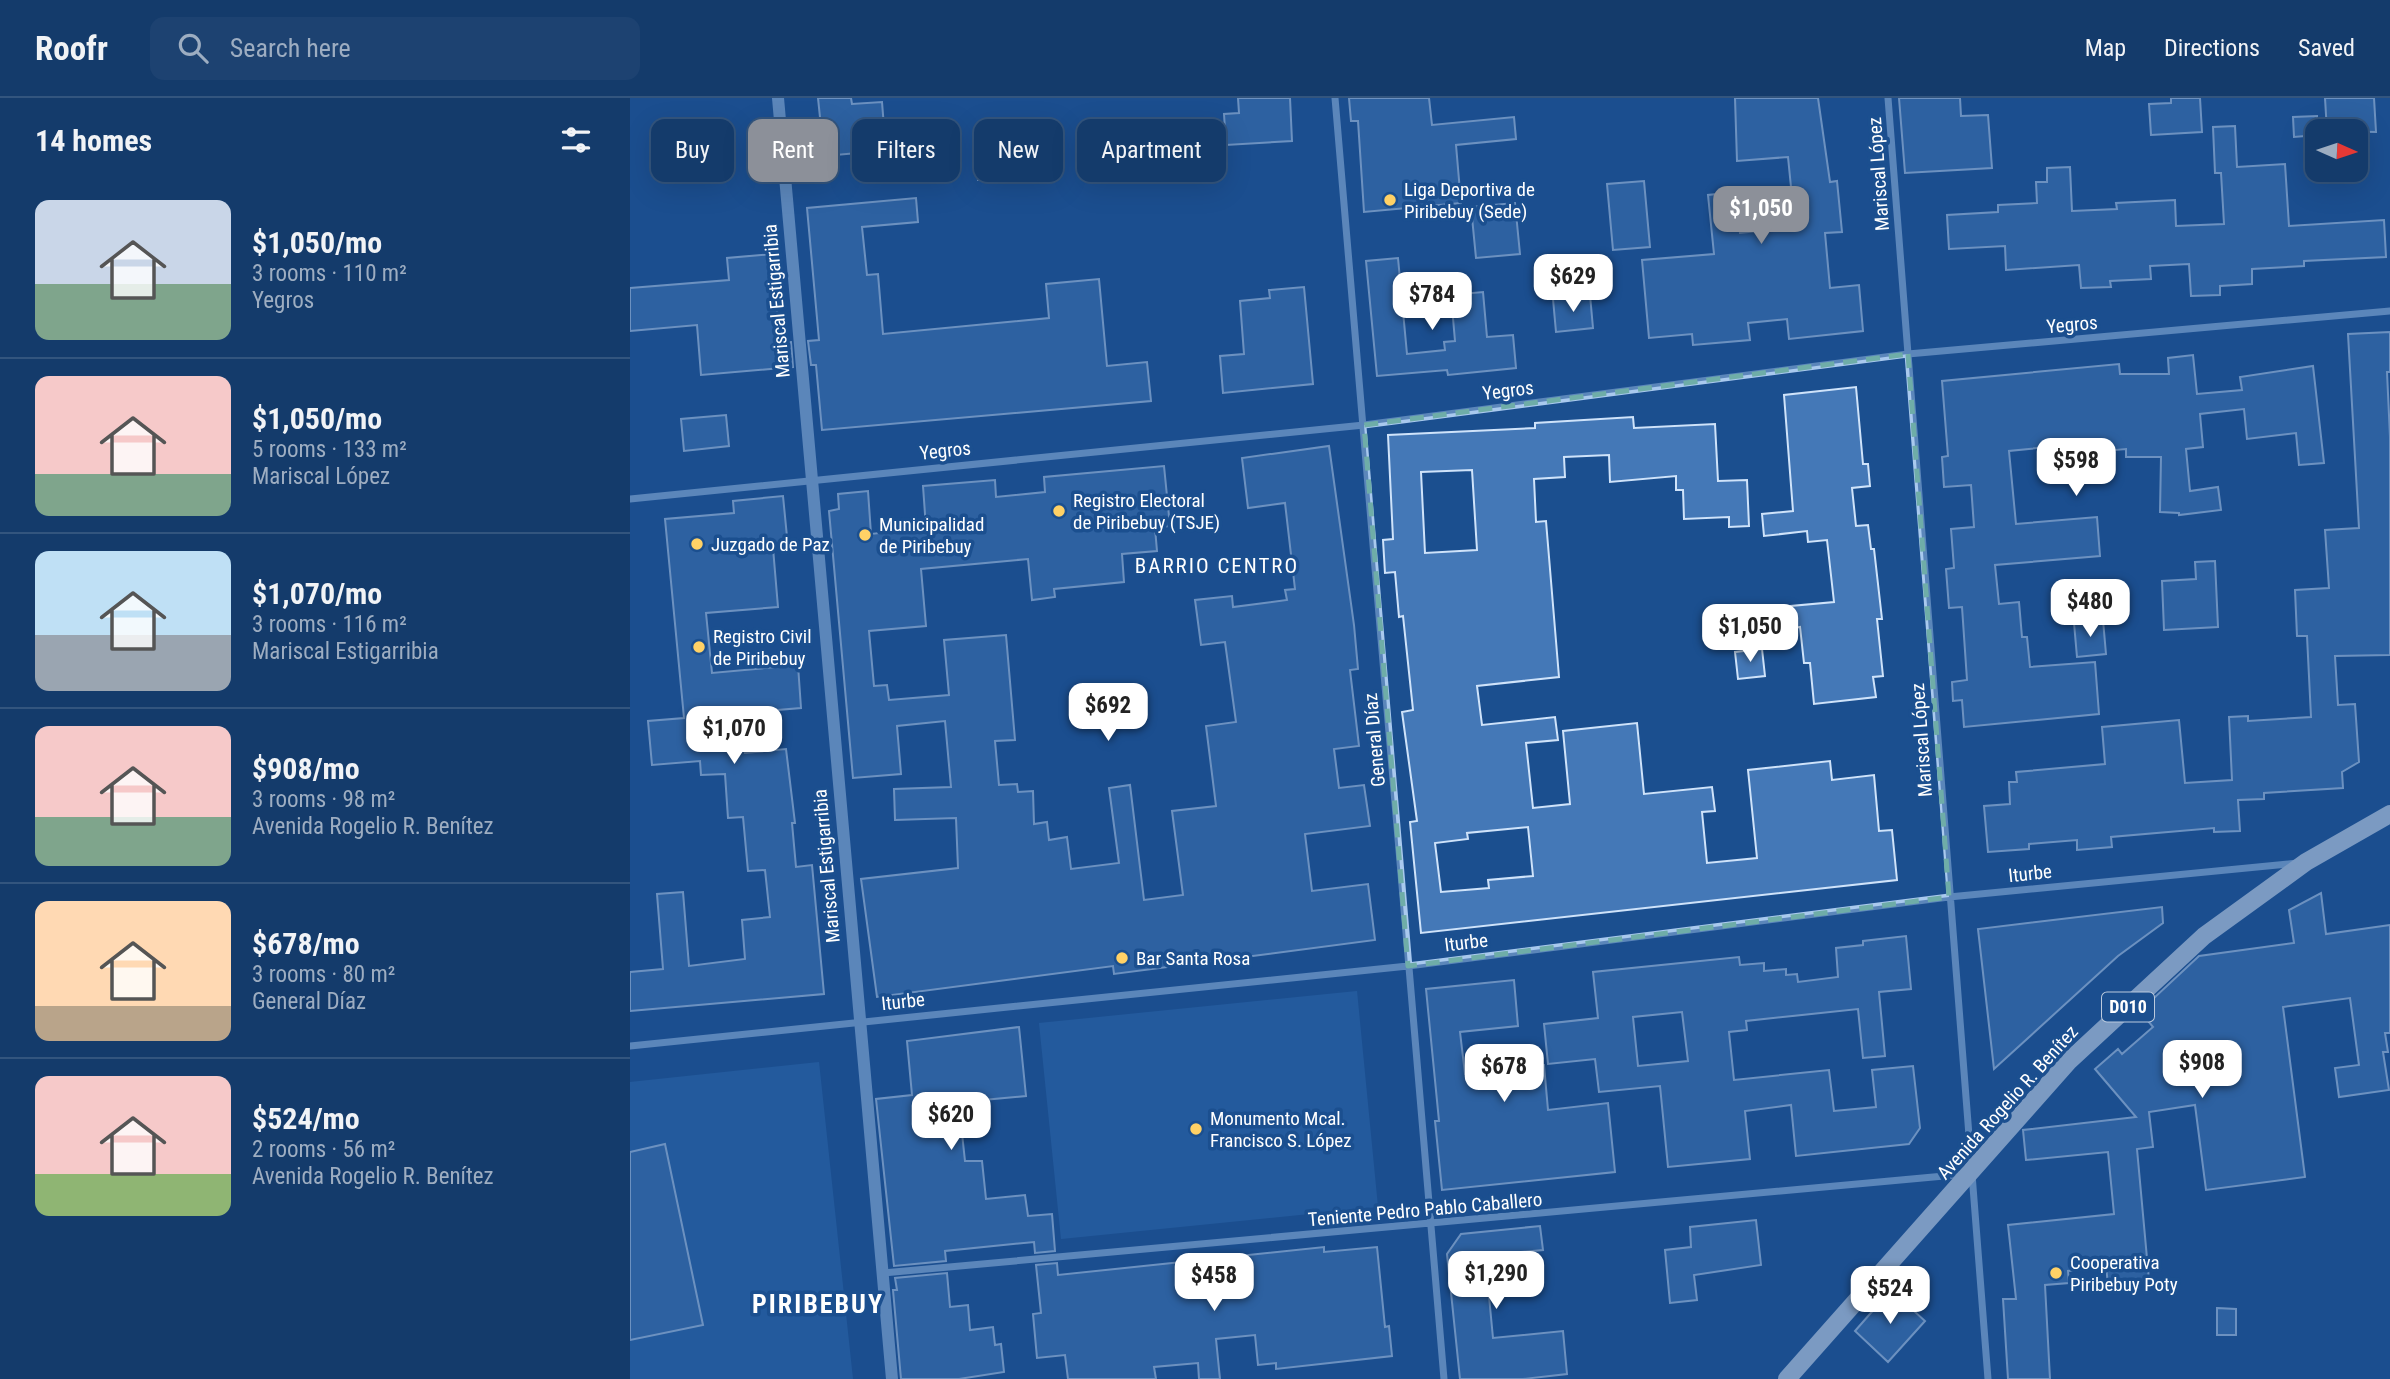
<!DOCTYPE html>
<meta charset="utf-8">
<style>
:root{--surface:#143b6b;--page:#1d4271;--text:#f1f3f6;--muted:#9dadc1;--line:#33557e;--accent:#8c9099}
body{margin:0;font-family:"Roboto Condensed",sans-serif;background:var(--page);color:var(--text);height:100vh;display:flex;flex-direction:column;font-size:26px;white-space:nowrap}
*{box-sizing:border-box;margin:0}
p{font-size:23px;color:var(--muted)}
.icon{flex:none;width:38px;height:38px;fill:none;stroke:currentColor;stroke-width:2;stroke-linecap:round;stroke-linejoin:round}
.map{position:relative;flex:1;overflow:hidden}
.drawer{display:flex;flex-direction:column;background:var(--surface);width:630px}
.drawer>*{flex:none}
.hud{position:absolute;left:21px;top:21px;width:665px;height:63px;display:flex;gap:14px}
.needle{width:46px;rotate:93deg}
.tools{position:absolute;left:1675px;top:21px;display:grid;gap:14px}
.tools a{display:grid;place-items:center;width:63px;height:63px;border-radius:14px;background:var(--surface);box-shadow:0 7px 28px #0002,0 0 0 2px var(--line);font-size:35px}
.price{position:absolute;translate:-50% -60px;padding:0 16px;border-radius:14px;background:#fff;color:#222;font-size:23px;line-height:46px;filter:drop-shadow(0 2px 4px #0008)}
.price::after{content:'';position:absolute;left:50%;top:42px;width:21px;height:16px;margin-left:-10px;background:inherit;clip-path:polygon(0 0,100% 0,50% 100%)}
.price.active{background:var(--accent);color:#fff}
ul{padding:0;list-style:none}
li{display:flex;align-items:center;gap:21px;height:175px;padding:0 35px}
li+li{border-top:2px solid var(--line)}
li span{display:grid;place-items:center;flex:none;width:196px;height:140px;border-radius:14px;color:#555}
li>.icon{margin-inline-start:auto}
span .icon{width:84px;height:84px;fill:#fffc;stroke-width:1}
li b{font-size:30px}
h2{display:flex;justify-content:space-between;align-items:center;height:84px;padding:0 35px;font-size:30px}
.pill{padding:0 24px;border-radius:14px;background:var(--surface);box-shadow:0 7px 28px #0002,0 0 0 2px var(--line);font-size:24px;line-height:63px}
.pill.active{background:var(--accent);color:#fff}
header{display:flex;align-items:center;gap:42px;box-sizing:border-box;height:98px;padding:0 35px;background:var(--surface);border-bottom:2px solid var(--line)}
header strong{font-size:33px}
nav{display:flex;gap:38px;margin-inline-start:auto;font-size:24px}
.search{width:490px;height:63px;background:var(--page);display:flex;align-items:center;gap:18px;box-sizing:border-box;padding:0 24px;border-radius:14px;color:var(--muted);font-size:26px}
main{display:flex;flex:1;min-height:0}
.map>svg:first-child{display:block}
.green{fill:#2e69ad}
.building{fill:#4478b7;stroke:#cfe3fa;stroke-width:2;fill-rule:evenodd}
.lines{fill:none;stroke-linecap:round;stroke-linejoin:round}
.minor{stroke:#a9c9ee;stroke-width:7}
.tertiary{stroke:#a9c9ee;stroke-width:12}
.primary{stroke:#f0f6ff;stroke-width:18}
.marked{fill:none;stroke:#6fada8;stroke-width:5;stroke-dasharray:14 9;stroke-linejoin:round}
.poi-dot{fill:#ffd166;stroke:#1b4f8f;stroke-width:2.5}
.labels{text-anchor:middle;stroke-width:7;stroke-linejoin:round;paint-order:stroke}
.shield{fill:#1b4f8f;stroke:#bbcadd;stroke-width:2}
.shield-label{font-size:18px;font-weight:bold;fill:#fff}
.street-label{font-size:19px;fill:#fff;stroke:#1b4f8f}
.poi-label{font-size:19px;fill:#fff;stroke:#1b4f8f;text-anchor:start}
.neighbourhood-label{font-size:21px;letter-spacing:2px;fill:#fff;stroke:#1b4f8f}
.district-label{font-size:26px;font-weight:bold;letter-spacing:2px;fill:#fff;stroke:#1b4f8f}
</style>
<header>
<strong>Roofr</strong>
<div class="search"><svg class="icon" aria-label="search" viewBox="0 0 24 24"><circle cx="10" cy="10" r="6"/><path d="M15 15l6 6"/></svg>Search here</div>
<nav><a>Map</a><a>Directions</a><a>Saved</a></nav>
</header>
<main>
<section class="drawer">
<h2>14 homes<svg class="icon" aria-label="filters" viewBox="0 0 24 24"><path d="M4 7h16M4 17h16"/><circle cx="9" cy="7" r="2"/><circle cx="15" cy="17" r="2"/></svg></h2>
<ul>
<li><span style="background:linear-gradient(#c9d6e8 60%,#7fa58c 0)"><svg class="icon" aria-label="home" viewBox="0 0 24 24"><path d="M3 11l9-7 9 7M6 9v11h12V9"/></svg></span><div><b>$1,050/mo</b><p>3 rooms · 110 m²</p><p>Yegros</p></div></li>
<li><span style="background:linear-gradient(#f6c9c9 70%,#7fa58c 0)"><svg class="icon" aria-label="home" viewBox="0 0 24 24"><path d="M3 11l9-7 9 7M6 9v11h12V9"/></svg></span><div><b>$1,050/mo</b><p>5 rooms · 133 m²</p><p>Mariscal López</p></div></li>
<li><span style="background:linear-gradient(#bfe0f5 60%,#9aa5b1 0)"><svg class="icon" aria-label="home" viewBox="0 0 24 24"><path d="M3 11l9-7 9 7M6 9v11h12V9"/></svg></span><div><b>$1,070/mo</b><p>3 rooms · 116 m²</p><p>Mariscal Estigarribia</p></div></li>
<li><span style="background:linear-gradient(#f6c9c9 65%,#7fa58c 0)"><svg class="icon" aria-label="home" viewBox="0 0 24 24"><path d="M3 11l9-7 9 7M6 9v11h12V9"/></svg></span><div><b>$908/mo</b><p>3 rooms · 98 m²</p><p>Avenida Rogelio R. Benítez</p></div></li>
<li><span style="background:linear-gradient(#ffd9b3 75%,#b9a48a 0)"><svg class="icon" aria-label="home" viewBox="0 0 24 24"><path d="M3 11l9-7 9 7M6 9v11h12V9"/></svg></span><div><b>$678/mo</b><p>3 rooms · 80 m²</p><p>General Díaz</p></div></li>
<li><span style="background:linear-gradient(#f6c9c9 70%,#8fb573 0)"><svg class="icon" aria-label="home" viewBox="0 0 24 24"><path d="M3 11l9-7 9 7M6 9v11h12V9"/></svg></span><div><b>$524/mo</b><p>2 rooms · 56 m²</p><p>Avenida Rogelio R. Benítez</p></div></li>
</ul>
</section>
<div class="map">
<svg width="1760" height="1281" viewBox="0 0 1760 1281">
<rect width="100%" height="100%" fill="#1b4f8f"/>
<!-- green -->
<path class="green" d="M727 893 748 1109 431 1141 409 925Z
M189 964 223 1281H0V984Z"/>
<!-- building -->
<path class="building" d="M188 0H221L222 6 252 4 254 29 260 28 262 52 194 58Z
M608 0H660L662 43 596 47 594 16 609 15Z
M719 0H799L802 27 884 19 886 41 826 47 831 105 734 114 728 23H721Z
M1105 0H1188L1200 84 1207 83 1212 134 1195 135 1200 190 1229 187 1233 233 1159 241 1157 221 1118 225 1120 242 1063 247 1062 236 1019 240 1012 162 1084 156 1078 97 1106 94 1110 135 1165 129 1158 59 1107 63Z
M1269 0H1330L1331 18 1358 17 1362 70 1275 75Z
M1541 0H1570L1572 34 1521 37 1519 6 1541 5Z
M1695 0H1744L1746 34 1697 33Z
M1687 18V37L1664 39 1663 19Z
M390 26 395 77 348 82 344 42 362 41 361 29Z
M1605 28 1607 69 1655 66 1659 128 1754 122 1756 159 1674 163V168L1622 171V186L1590 188V197L1561 198 1559 166 1520 168 1521 181 1480 183 1481 189 1451 190 1449 167 1376 172 1375 148 1319 151 1317 117 1368 114V107L1407 105 1406 84H1417V70L1440 69 1442 113 1487 111 1486 105 1545 102 1546 128 1594 126 1591 75H1585L1583 29Z
M1014 83 1020 149 983 152 977 86Z
M286 100 288 124 232 129 237 177 248 176 253 236 419 220 416 186 469 181 477 268 517 264 521 303 192 332 186 267H181L178 243 189 242 177 110Z
M885 105 890 156 846 160 841 109Z
M142 156 150 245 161 244 163 269 71 277 67 227 0 233V190L99 182 97 160Z
M768 160 777 256 815 252 814 244 825 243 821 197 853 194 857 239 883 237 886 270 818 277 817 272 747 278 736 163Z
M674 189 683 286 593 295 590 258 614 256 610 203 640 200 639 192Z
M960 197 963 230 926 234 923 201Z
M1760 234V274H1757L1760 339V557L1705 558 1708 607 1725 606 1729 664 1712 674 1713 690 1634 695V701L1608 702 1610 733 1584 734V730L1481 739 1482 749 1447 752V742L1399 746V751L1358 754 1354 708 1380 706 1379 684H1387L1386 674 1475 666 1472 629 1549 622 1555 685 1602 682 1599 619 1618 618V623L1681 619 1677 538H1667L1665 492 1699 490 1695 432 1729 430 1718 236Z
M1563 257 1567 296 1612 292 1610 279 1683 268 1694 365 1669 367 1666 335 1617 341 1614 311 1570 316 1573 349 1556 351 1560 393 1588 389 1591 412 1549 417V415L1530 414 1531 359H1496V351L1428 357 1427 348 1379 353 1386 426 1467 419 1470 458 1365 467 1369 506 1389 504 1392 539H1397L1400 569 1465 564 1469 616 1334 629 1332 602 1323 603 1322 584 1337 582 1332 509 1319 510 1316 471 1324 470 1321 431 1344 429 1341 387 1314 389 1312 359 1318 358 1312 283 1489 266 1490 276H1539L1538 260Z
M1226 289 1233 366H1238L1240 388 1222 390 1226 428 1238 427 1241 451H1244L1252 521H1247L1253 578 1243 579 1246 599 1184 606 1180 565H1174L1170 529 1164 530 1161 508 1204 504 1197 442 1178 444 1177 433 1134 438 1132 416 1163 413 1154 297Z
M96 317 99 348 54 353 51 321Z
M1003 319 1004 330 1085 326 1088 383 1117 382 1119 428 1099 429V419L1054 421 1053 392H1046V378L980 384 979 357 934 359 935 379 904 381 906 424 916 423 929 579 847 588 852 627 925 619 928 642 896 645 903 710 940 706 933 633 1007 625 1014 696 1082 689 1085 713 1072 714 1077 765 1127 760 1118 672 1200 663 1202 682 1244 677 1249 733 1262 732 1267 782 791 835 780 724 787 723 772 614 783 612 773 518 769 519 765 474 755 475 753 442 763 441 758 337 905 330V325ZM842 372 847 452 795 455 791 374ZM898 729 903 778 858 782 859 790 811 794 805 745 838 741 837 735Z
M699 348 724 527 728 571 720 572 729 648 704 651 709 690 734 687 740 728 675 736 682 793 738 786 745 842 484 876 483 868 247 899 231 781 328 770 326 720 265 722 264 691 321 689 315 623 267 628 271 676 223 680 199 413 209 411 208 396 238 393 241 436 296 430 293 388 365 382 366 399 415 394 414 379 534 368 540 428 525 430 527 453 492 456 494 484 424 491 425 499 402 502 398 461 291 471 296 528 239 533 244 588 257 587 259 602 319 597 314 542 376 537 385 642 365 643 369 687 387 686 388 694 403 693 404 726 417 724 419 742 437 739 441 771 489 765 479 690 500 687 514 802 553 797 542 713 586 708 576 628 606 624 595 544 571 547 565 502 602 498 603 509 657 502 655 492 665 491 655 405 618 410 612 360Z
M153 398 158 449 143 450 148 509 76 515 82 575 168 567 171 610 111 615 115 655 156 651 165 725H162L166 769 182 767 194 896 0 913V874L33 871 27 796 53 794 59 868 115 861 112 822 140 819 135 772 118 773 113 719 98 720 95 676 71 677 70 663 22 667 18 623 54 620 35 421 104 415 103 403Z
M1585 463 1588 529 1534 532 1532 483 1566 481 1565 464Z
M1473 522 1476 556 1447 559 1444 525Z
M1132 551 1135 578 1108 581 1105 554Z
M1691 795 1696 836 1760 827V935H1755L1758 954H1753L1759 992 1709 999 1705 970 1729 967 1720 900 1653 909 1675 1079 1576 1092 1565 1007 1519 1014 1523 1049 1507 1051 1519 1182 1478 1186 1476 1169 1438 1173 1439 1185 1415 1187 1420 1281H1378L1373 1201H1386L1378 1127 1484 1116 1478 1054 1396 1062 1393 1032 1506 1019 1465 971 1488 951 1492 956 1523 929 1510 913 1569 858 1664 845 1659 812Z
M1532 809 1533 825 1488 858 1364 971 1348 831Z
M1276 838 1281 891 1249 894 1255 958 1233 960 1228 911 1116 923 1117 932 1099 934 1104 982 1199 972 1204 1013 1246 1009 1242 972 1283 968 1290 1030 1279 1046 1166 1058 1161 1007 1115 1013 1120 1061 1038 1069 1030 988 969 994 965 961 918 966 914 926 968 920 963 874 1109 859 1110 867 1134 865V873L1156 871V877L1167 876 1168 884 1208 879 1206 850 1233 847V843ZM1052 914 1058 963 1008 968 1003 919Z
M884 882 888 928 830 934 835 976 914 967 918 1012 978 1005 985 1074 812 1092 805 1023H809L796 891Z
M389 929 396 998 332 1004 333 1017H330L335 1063H352L356 1101 395 1097 398 1118 422 1116 425 1153 405 1155 404 1144 315 1153 316 1163 264 1168 246 1001 282 997 277 943Z
M35 1046 73 1227 0 1242V1054Z
M1126 1122 1131 1167 1064 1177 1067 1202 1040 1205 1035 1152 1061 1149 1060 1129Z
M910 1128 913 1152 892 1154 893 1163 856 1167 863 1240 933 1233 937 1276 893 1281H830L817 1156 831 1136Z
M694 1149V1154L747 1149 755 1229 759 1228 762 1258 646 1271V1265L628 1267 625 1237 586 1241 590 1281H569L568 1265 524 1269 526 1281H438L435 1257 407 1260 403 1216 411 1215 406 1167 427 1165 428 1177Z
M317 1175 320 1209 338 1207 340 1232 363 1229 365 1247 371 1246 374 1274 329 1281H271L263 1192H267L265 1180Z
M1261 1192 1295 1223 1258 1264 1225 1233Z
M1587 1210 1606 1211V1237H1587Z"/>
<g class="lines">
<!-- minor -->
<path class="minor" d="M705 0 814 1281
M1258 0 1358 1281
M0 401 734 327 1278 256 1760 213
M0 948 778 868 1319 799 1668 765
M253 1175 1336 1076"/>
<!-- tertiary -->
<path class="tertiary" d="M148 0 262 1281"/>
<!-- primary -->
<path class="primary" d="M1157 1281 1438 964 1574 838 1676 764 1760 716"/>
</g>
<!-- marked area -->
<path d="M0 0H1760V1281H0ZM1278 256 1319 799 778 868 734 327Z" fill="#1b4f8f" fill-opacity=".55" fill-rule="evenodd"/>
<path class="marked" d="M1278 256 1319 799 778 868 734 327Z"/>
<!-- markers -->
<g class="poi-dot">
<circle cx="760" cy="102" r="7"/>
<circle cx="429" cy="413" r="7"/>
<circle cx="235" cy="437" r="7"/>
<circle cx="67" cy="446" r="7"/>
<circle cx="69" cy="549" r="7"/>
<circle cx="492" cy="860" r="7"/>
<circle cx="566" cy="1031" r="7"/>
<circle cx="1426" cy="1175" r="7"/>
</g>
<g class="labels">
<!-- shield labels -->
<rect class="shield" x="1472" y="894.5" width="52" height="29" rx="5"/>
<g class="shield-label">
<text x="1498" y="915">D010</text>
</g>
<!-- street labels -->
<g class="street-label">
<text transform="translate(1248 76) rotate(-94)" y="7">Mariscal López</text>
<text transform="translate(146 203) rotate(-95)" y="7">Mariscal Estigarribia</text>
<text transform="translate(1442 226) rotate(-5)" y="7">Yegros</text>
<text transform="translate(878 292) rotate(-7)" y="7">Yegros</text>
<text transform="translate(315 352) rotate(-6)" y="7">Yegros</text>
<text transform="translate(744 642) rotate(-95)" y="7">General Díaz</text>
<text transform="translate(1291 642) rotate(-94)" y="7">Mariscal López</text>
<text transform="translate(196 768) rotate(-95)" y="7">Mariscal Estigarribia</text>
<text transform="translate(1400 775) rotate(-6)" y="7">Iturbe</text>
<text transform="translate(836 844) rotate(-7)" y="7">Iturbe</text>
<text transform="translate(273 903) rotate(-6)" y="7">Iturbe</text>
<text transform="translate(1377 1004) rotate(-48)" y="7">Avenida Rogelio R. Benítez</text>
<text transform="translate(795 1111) rotate(-5)" y="7">Teniente Pedro Pablo Caballero</text>
</g>
<!-- poi labels -->
<g class="poi-label">
<text x="774" y="98">Liga Deportiva de<tspan x="774" dy="22">Piribebuy (Sede)</tspan></text>
<text x="443" y="409">Registro Electoral<tspan x="443" dy="22">de Piribebuy (TSJE)</tspan></text>
<text x="249" y="433">Municipalidad<tspan x="249" dy="22">de Piribebuy</tspan></text>
<text x="81" y="453">Juzgado de Paz</text>
<text x="83" y="545">Registro Civil<tspan x="83" dy="22">de Piribebuy</tspan></text>
<text x="506" y="867">Bar Santa Rosa</text>
<text x="580" y="1027">Monumento Mcal.<tspan x="580" dy="22">Francisco S. López</tspan></text>
<text x="1440" y="1171">Cooperativa<tspan x="1440" dy="22">Piribebuy Poty</tspan></text>
</g>
<!-- neighbourhood labels -->
<g class="neighbourhood-label">
<text x="587" y="475">BARRIO CENTRO</text>
</g>
<!-- district labels -->
<g class="district-label">
<text x="188" y="1215">PIRIBEBUY</text>
</g>
</g>
</svg>
<div class="tools">
<a><svg class="needle" viewBox="-14 -14 28 28"><path d="M0-13l5 13h-10z" fill="#e53935"/><path d="M0 13l5-13h-10z" fill="#9dadc1"/></svg></a>
</div>
<b class="price active" style="left:1131px;top:148px">$1,050</b>
<b class="price" style="left:943px;top:216px">$629</b>
<b class="price" style="left:802px;top:234px">$784</b>
<b class="price" style="left:1446px;top:400px">$598</b>
<b class="price" style="left:1460px;top:541px">$480</b>
<b class="price" style="left:1120px;top:566px">$1,050</b>
<b class="price" style="left:478px;top:645px">$692</b>
<b class="price" style="left:104px;top:668px">$1,070</b>
<b class="price" style="left:1572px;top:1002px">$908</b>
<b class="price" style="left:874px;top:1006px">$678</b>
<b class="price" style="left:321px;top:1054px">$620</b>
<b class="price" style="left:866px;top:1213px">$1,290</b>
<b class="price" style="left:584px;top:1215px">$458</b>
<b class="price" style="left:1260px;top:1228px">$524</b>
<div class="hud">
<a class="pill">Buy</a>
<a class="pill active">Rent</a>
<a class="pill">Filters</a>
<a class="pill">New</a>
<a class="pill">Apartment</a>
</div>
</div>
</main>
